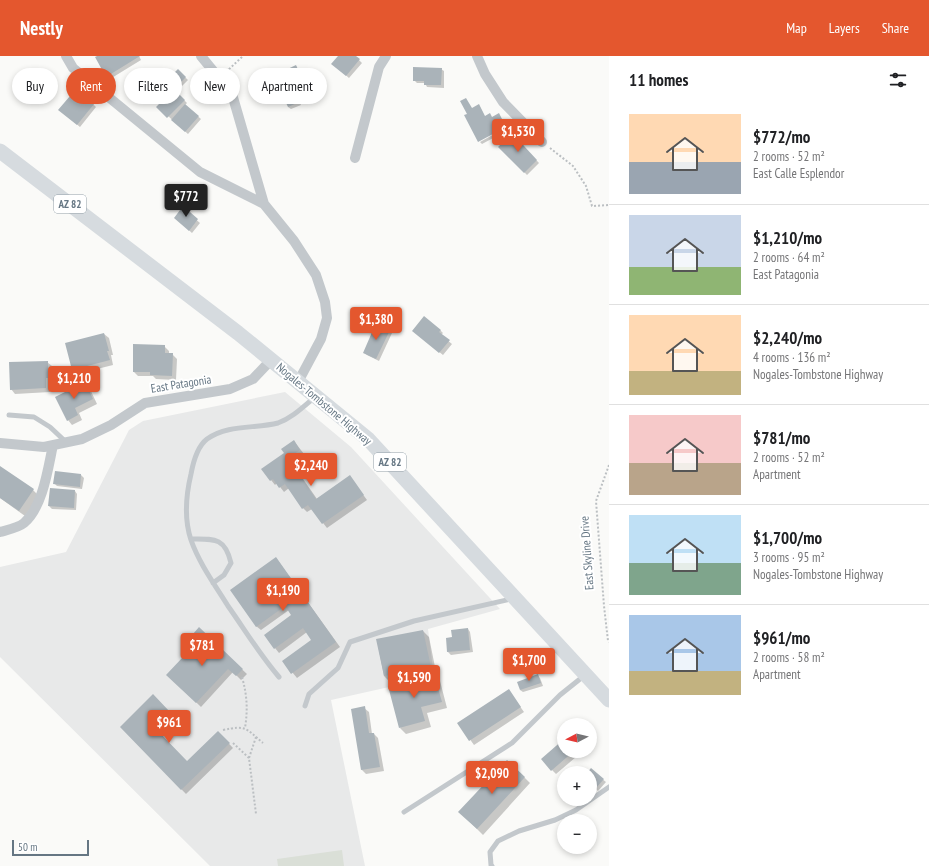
<!DOCTYPE html>
<meta charset="utf-8">
<style>
:root{--surface:#fff;--page:#f6f6f6;--text:#202124;--muted:#757577;--line:#e0e0e0;--accent:#e4572e}
body{margin:0;font-family:"PT Sans Narrow",sans-serif;background:var(--page);color:var(--text);height:100vh;display:flex;flex-direction:column;font-size:15px;white-space:nowrap}
*{box-sizing:border-box;margin:0}
p{font-size:13px;color:var(--muted)}
.icon{flex:none;width:22px;height:22px;fill:none;stroke:currentColor;stroke-width:2;stroke-linecap:round;stroke-linejoin:round}
.map{position:relative;flex:1;overflow:hidden}
.side{display:flex;flex-direction:column;background:var(--surface);width:320px}
.side>*{flex:none}
.guide{position:absolute;left:12px;top:12px;width:380px;height:36px;display:flex;gap:8px}
.needle{width:26px;rotate:263deg}
.fabs{position:absolute;left:557px;top:662px;display:grid;gap:8px}
.fabs a{display:grid;place-items:center;width:40px;height:40px;border-radius:50%;background:var(--surface);box-shadow:0 2px 6px #0003;font-size:20px}
.scale{position:absolute;left:12px;bottom:10px;width:77px;box-sizing:border-box;padding-left:4px;border:2px solid #657683;border-top:0;font-size:11px;line-height:14px;white-space:nowrap;color:#657683;-webkit-text-stroke:3px #fff;paint-order:stroke}
.price{position:absolute;translate:-50% -34px;padding:0 9px;border-radius:4px;background:var(--accent);color:#fff;font-size:13px;line-height:26px;filter:drop-shadow(0 1px 2px #0008)}
.price::after{content:'';position:absolute;left:50%;top:24px;width:12px;height:9px;margin-left:-6px;background:inherit;clip-path:polygon(0 0,100% 0,50% 100%)}
.price.on{background:#222;color:#fff}
ul{padding:0;list-style:none}
li{display:flex;align-items:center;gap:12px;height:100px;padding:0 20px}
li+li{border-top:1px solid var(--line)}
li span{display:grid;place-items:center;flex:none;width:112px;height:80px;border-radius:0px;color:#555}
li>.icon{margin-inline-start:auto}
span .icon{width:48px;height:48px;fill:#fffc;stroke-width:1}
li b{font-size:17px}
h2{display:flex;justify-content:space-between;align-items:center;height:48px;padding:0 20px;font-size:17px}
.pill{padding:0 14px;border-radius:18px;background:var(--surface);box-shadow:0 2px 6px #0003;font-size:14px;line-height:36px}
.pill.on{background:var(--accent);color:#fff}
header{display:flex;align-items:center;gap:24px;box-sizing:border-box;height:56px;padding:0 20px;background:var(--accent);color:#fff}
header strong{font-size:19px}
nav{display:flex;gap:22px;margin-inline-start:auto;font-size:14px}
main{display:flex;flex:1;min-height:0}
.map>svg:first-child{display:block}
.built{fill:#e8e9e9}
.green{fill:#dadfd7}
.shadow{fill:#0003}
.building{fill:#aab3b9}
.lines{fill:none;stroke-linecap:round;stroke-linejoin:round}
.path{stroke:#bbbfc2;stroke-width:2;stroke-dasharray:2 2;stroke-linecap:butt}
.lane{stroke:#c3c8cc;stroke-width:5}
.street{stroke:#c3c8cc;stroke-width:10}
.primary{stroke:#d6dbdf;stroke-width:15}
.labels{text-anchor:middle;stroke-width:4;stroke-linejoin:round;paint-order:stroke}
.shield{fill:#fff;stroke:#939fa8;stroke-width:1}
.shield-label{font-size:11px;font-weight:bold;fill:#657683}
.street-label{font-size:12px;fill:#657683;stroke:#fff}
</style>
<header>
<strong>Nestly</strong>
<nav><a>Map</a><a>Layers</a><a>Share</a></nav>
</header>
<main>
<div class="map">
<svg width="609" height="810" viewBox="0 0 609 810">
<rect width="100%" height="100%" fill="#fafaf8"/>
<!-- built -->
<path class="built" d="M285 336 351 391 500 553 428 573 434 621 331 644 365 810H210L0 601V511L66 496 129 374 143 365Z"/>
<!-- green -->
<path class="green" d="M342 794 344 810H278L277 803Z"/>
<!-- shadow -->
<path class="shadow" d="M99 0H139L141 4 110 23 107 20Z
M339 0H355L362 7 349 22 333 8Z
M296 10 298 13 309 35 297 40 301 49 291 53 288 51Z
M441 13 444 15V32L427 31 425 27H417L414 24Z
M178 14 188 24 176 36 187 47 185 49 201 63 188 78 158 51 162 46Z
M93 48 96 51 80 71 62 56Z
M507 71 508 74 482 88 480 86Z
M512 79 539 107 527 119 500 91Z
M183 152 200 167 192 177 178 164Z
M389 274 392 277 379 305 367 299 364 296Z
M440 274 443 277 441 279 452 288 443 299 417 278Z
M104 278 109 282 113 299H111L113 309 77 318 73 314Z
M164 290 169 295V298H172L177 303 176 324 156 323 153 320H138L134 316Z
M47 306 52 310V326H50V336L15 338 11 333Z
M85 327 89 331 97 348 79 357 82 364 72 369 68 364Z
M294 385 304 398 292 407 317 443 350 421 367 444 327 472 312 453 307 456 303 452 289 432 284 436 277 427 275 429 271 424 285 397Z
M0 411 33 434 39 440 25 460 0 442Z
M81 419 84 422 82 433 57 430 54 427Z
M75 435 77 438 76 454 52 453 49 450Z
M276 502 340 591 297 622 283 605 313 584 307 576 279 597 275 592 293 559 289 554 261 574 256 570Z
M199 573 247 618 241 624 233 616 201 651 168 619 200 584Z
M468 573 470 576 473 596 451 599 448 596 453 582Z
M423 575 429 581 436 616 390 626 384 620 377 584Z
M434 619 440 625 447 652 427 657 431 671 406 678 400 672Z
M537 619 540 622 543 630 523 636 520 634Z
M509 635 524 656 474 689 459 668Z
M153 640 174 661 158 676 188 707 218 676 233 692 186 738 121 671Z
M364 652 369 656 372 678H374L378 682 384 715 366 718 362 714Z
M582 665 585 669H578Z
M590 674 597 683 590 689Z
M564 684V695H583L556 718 552 714Z
M591 714 606 726 598 735 590 728V717H589Z
M524 721 530 727 483 779 466 762Z"/>
<!-- building -->
<path class="building" d="M97 0H140L106 21 95 1Z
M338 0H356L360 3 346 20 331 8Z
M296 9 306 32 295 37 299 46 288 51 273 20Z
M413 11 442 12 441 29H424V25H413Z
M178 13 186 21 174 33 185 44 167 62 156 51 161 46 153 38Z
M76 33 94 48 77 69 58 54Z
M466 42 472 52 479 48 485 60 490 57 492 61 499 57 506 71 478 86 464 59 467 58 460 45Z
M185 48 199 60 185 76 171 64Z
M512 77 537 104 524 117 498 91Z
M183 150 198 163 189 175 174 162Z
M424 260 441 274 439 276 450 284 439 297 412 275Z
M376 267 390 274 376 303 363 297Z
M104 277 109 295H107L110 304 72 314 65 287Z
M133 288 165 289V297H173L172 320 150 319V316H133Z
M48 305V322H46V332L10 334 9 306Z
M85 326 93 343 75 352 78 359 67 365 55 341Z
M294 384 300 394 288 402 316 443 350 419 364 439 322 468 308 449 302 453 285 428 279 432 273 423 270 425 261 413 284 397 281 393Z
M0 410 34 433 19 455 0 442Z
M55 415 81 418 80 431 53 428Z
M50 432 75 434 74 452 48 450Z
M276 501 336 586 291 618 282 605 311 584 303 572 274 593 264 579 291 559 285 550 256 571 230 534Z
M199 571 243 613 236 620 228 613 196 647 166 619 199 584 193 578Z
M468 572 470 594 447 596 446 582 452 581 451 574Z
M423 574 431 611 384 620 376 583Z
M434 618 442 646 421 651 425 665 399 672 388 630Z
M538 618 541 627 520 634 517 626Z
M509 633 521 651 469 685 457 667Z
M153 638 170 656 154 671 187 705 218 675 230 687 181 734 120 671Z
M365 650 369 677H374L380 711 361 714 351 653Z
M564 683V695H574L551 715 541 703Z
M507 704 525 721 477 773 458 756Z
M591 712 604 723 595 733 590 729V717H587Z"/>
<g class="lines">
<!-- path -->
<path class="path" d="M226 16 243 0
M550 92 573 110 586 130 592 150 609 149
M609 409 596 445 604 550 608 585 609 586
M242 621C247 639 248 653 245 672
M223 674C247 669 245 672 263 687
M256 681 249 702 256 758
M233 687 249 702"/>
<!-- lane -->
<path class="lane" d="M9 359 34 361 50 371 66 386
M191 483C214 483 225 481 231 507L224 519 213 527
M279 621C260 599 245 574 228 550 215 529 199 507 191 484 184 463 186 439 191 418 193 407 198 390 207 383 228 368 255 373 278 367 292 362 303 351 315 341
M305 650 309 638 338 612 350 586 414 565 511 543
M404 756 512 687 560 639 585 619
M492 810 491 809 490 796 498 785 519 775 555 764 576 754 609 731"/>
<!-- street -->
<path class="street" d="M66 0 73 12 200 116 264 148
M201 0 232 38 264 148 294 185 316 219 325 246 327 262 321 283 298 326
M477 0 485 18 503 46 542 86
M355 102 379 11 386 0
M0 387 44 391 82 383 111 369 145 347 230 333 253 323 271 304
M0 476C7 474 18 472 24 467 43 451 48 412 53 389"/>
<!-- primary -->
<path class="primary" d="M0 95 238 277 368 383 609 644"/>
</g>
<g class="labels">
<!-- shield labels -->
<g class="shield">
<rect x="54" y="139" width="32" height="18" rx="3"/>
<rect x="374" y="397" width="32" height="18" rx="3"/>
</g>
<g class="shield-label">
<text x="70" y="152">AZ 82</text>
<text x="390" y="410">AZ 82</text>
</g>
<!-- street labels -->
<g class="street-label">
<text transform="translate(181 328) rotate(-9)" y="4">East Patagonia</text>
<text transform="translate(324 348) rotate(40)" y="4">Nogales-Tombstone Highway</text>
<text transform="translate(587 497) rotate(-94)" y="4">East Skyline Drive</text>
</g>
</g>
</svg>
<div class="fabs">
<a><svg class="needle" viewBox="-14 -14 28 28"><path d="M0-13l5 13h-10z" fill="#e53935"/><path d="M0 13l5-13h-10z" fill="#757577"/></svg></a>
<a>+</a>
<a>−</a>
</div>
<div class="scale">50 m</div>
<b class="price" style="left:518px;top:97px">$1,530</b>
<b class="price on" style="left:186px;top:162px">$772</b>
<b class="price" style="left:376px;top:285px">$1,380</b>
<b class="price" style="left:74px;top:344px">$1,210</b>
<b class="price" style="left:311px;top:431px">$2,240</b>
<b class="price" style="left:283px;top:556px">$1,190</b>
<b class="price" style="left:202px;top:611px">$781</b>
<b class="price" style="left:529px;top:626px">$1,700</b>
<b class="price" style="left:414px;top:643px">$1,590</b>
<b class="price" style="left:169px;top:688px">$961</b>
<b class="price" style="left:492px;top:739px">$2,090</b>
<div class="guide">
<a class="pill">Buy</a>
<a class="pill on">Rent</a>
<a class="pill">Filters</a>
<a class="pill">New</a>
<a class="pill">Apartment</a>
</div>
</div>
<section class="side">
<h2>11 homes<svg class="icon" aria-label="filters" viewBox="0 0 24 24"><path d="M4 7h16M4 17h16"/><circle cx="9" cy="7" r="2"/><circle cx="15" cy="17" r="2"/></svg></h2>
<ul>
<li><span style="background:linear-gradient(#ffd9b3 60%,#9aa5b1 0)"><svg class="icon" aria-label="home" viewBox="0 0 24 24"><path d="M3 11l9-7 9 7M6 9v11h12V9"/></svg></span><div><b>$772/mo</b><p>2 rooms · 52 m²</p><p>East Calle Esplendor</p></div></li>
<li><span style="background:linear-gradient(#c9d6e8 65%,#8fb573 0)"><svg class="icon" aria-label="home" viewBox="0 0 24 24"><path d="M3 11l9-7 9 7M6 9v11h12V9"/></svg></span><div><b>$1,210/mo</b><p>2 rooms · 64 m²</p><p>East Patagonia</p></div></li>
<li><span style="background:linear-gradient(#ffd9b3 70%,#c2b280 0)"><svg class="icon" aria-label="home" viewBox="0 0 24 24"><path d="M3 11l9-7 9 7M6 9v11h12V9"/></svg></span><div><b>$2,240/mo</b><p>4 rooms · 136 m²</p><p>Nogales-Tombstone Highway</p></div></li>
<li><span style="background:linear-gradient(#f6c9c9 60%,#b9a48a 0)"><svg class="icon" aria-label="home" viewBox="0 0 24 24"><path d="M3 11l9-7 9 7M6 9v11h12V9"/></svg></span><div><b>$781/mo</b><p>2 rooms · 52 m²</p><p>Apartment</p></div></li>
<li><span style="background:linear-gradient(#bfe0f5 60%,#7fa58c 0)"><svg class="icon" aria-label="home" viewBox="0 0 24 24"><path d="M3 11l9-7 9 7M6 9v11h12V9"/></svg></span><div><b>$1,700/mo</b><p>3 rooms · 95 m²</p><p>Nogales-Tombstone Highway</p></div></li>
<li><span style="background:linear-gradient(#a9c7e8 70%,#c2b280 0)"><svg class="icon" aria-label="home" viewBox="0 0 24 24"><path d="M3 11l9-7 9 7M6 9v11h12V9"/></svg></span><div><b>$961/mo</b><p>2 rooms · 58 m²</p><p>Apartment</p></div></li>
</ul>
</section>
</main>
